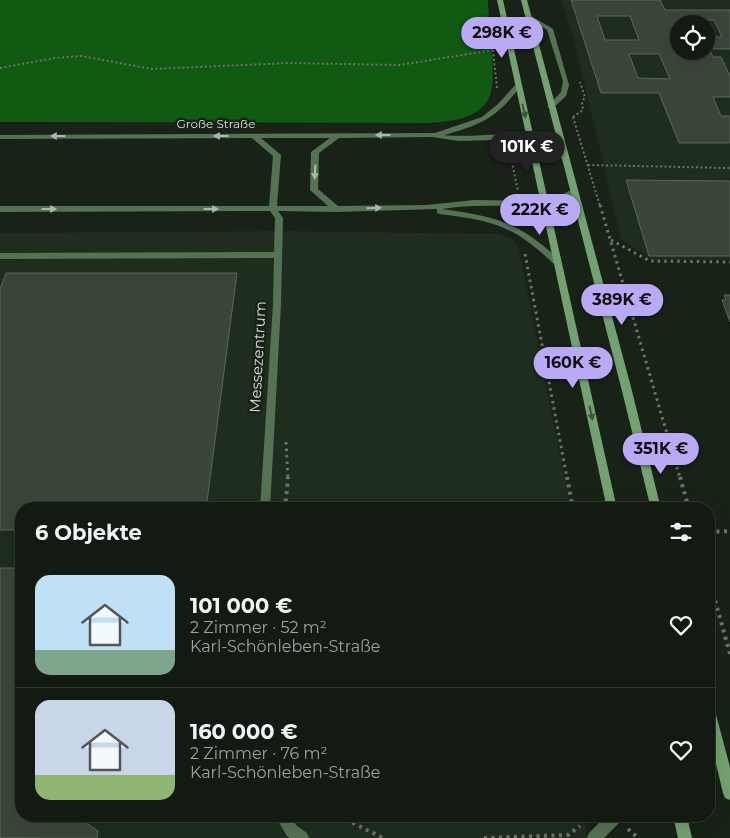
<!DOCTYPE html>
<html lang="de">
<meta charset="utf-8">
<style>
:root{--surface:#121a11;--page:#1f271f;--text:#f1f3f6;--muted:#9ca19f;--line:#313831;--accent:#baaaf6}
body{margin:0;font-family:Montserrat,sans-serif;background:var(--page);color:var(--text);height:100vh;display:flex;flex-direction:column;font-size:19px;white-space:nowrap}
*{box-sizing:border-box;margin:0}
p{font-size:16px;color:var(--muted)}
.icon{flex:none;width:28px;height:28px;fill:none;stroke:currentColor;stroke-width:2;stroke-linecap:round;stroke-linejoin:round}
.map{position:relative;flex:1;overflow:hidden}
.drawer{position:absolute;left:15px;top:502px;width:700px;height:320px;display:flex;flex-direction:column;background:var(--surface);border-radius:20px;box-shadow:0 5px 20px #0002,0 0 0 1px var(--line)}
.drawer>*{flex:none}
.buttons{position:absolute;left:670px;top:15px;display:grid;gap:10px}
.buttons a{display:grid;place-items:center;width:45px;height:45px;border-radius:50%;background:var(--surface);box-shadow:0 5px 20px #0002,0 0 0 1px var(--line);font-size:25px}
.price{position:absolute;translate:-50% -42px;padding:0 11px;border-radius:18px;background:var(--accent);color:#111;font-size:16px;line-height:32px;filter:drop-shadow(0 1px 2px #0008)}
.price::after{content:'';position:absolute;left:50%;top:30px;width:15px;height:11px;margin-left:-8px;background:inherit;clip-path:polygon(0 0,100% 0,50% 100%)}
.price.active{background:#222;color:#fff}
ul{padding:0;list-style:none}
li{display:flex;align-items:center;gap:15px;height:125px;padding:0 20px}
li+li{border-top:1px solid var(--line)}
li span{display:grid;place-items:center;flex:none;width:140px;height:100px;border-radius:15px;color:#555}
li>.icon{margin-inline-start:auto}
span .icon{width:60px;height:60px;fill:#fffc;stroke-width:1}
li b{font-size:21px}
h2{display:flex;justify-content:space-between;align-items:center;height:60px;padding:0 20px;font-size:21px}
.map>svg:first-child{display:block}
.built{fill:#1e2d1e;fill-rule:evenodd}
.forest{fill:#105a12}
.building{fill:#3b463a;stroke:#5b675a;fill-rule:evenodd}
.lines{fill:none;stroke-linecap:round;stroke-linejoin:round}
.path-far2{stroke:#6c756b;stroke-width:2;stroke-dasharray:2 2.5;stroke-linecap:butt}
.path-far1{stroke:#6c756b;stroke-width:3;stroke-dasharray:2.5 4;stroke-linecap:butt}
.path{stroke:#6c756b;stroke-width:4;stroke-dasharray:3 4.5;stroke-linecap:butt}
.service{fill:#567254;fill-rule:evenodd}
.secondary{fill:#74a172;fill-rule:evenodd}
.oneway{fill:#3d553b}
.oneway2{fill:#aab9aa}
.labels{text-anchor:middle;stroke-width:5;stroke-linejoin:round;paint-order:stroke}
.far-street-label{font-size:12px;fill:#d8dfd8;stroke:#182217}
.street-label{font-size:15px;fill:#d8dfd8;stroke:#182217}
</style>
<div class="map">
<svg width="730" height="838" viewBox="0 0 730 838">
<rect width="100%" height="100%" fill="#182217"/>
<!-- built -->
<path class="built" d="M561 0H730V260L651 259 621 239 574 40ZM679 24H706V51H679Z
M280 231 498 234 512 239 518 245 571 509H21V816H583L588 838H0V233Z"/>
<!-- forest -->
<path class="forest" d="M0 0H488C488 25 499 80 488 100 484 107 476 113 468 116 456 121 442 122 430 123L0 122Z"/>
<!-- building -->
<path class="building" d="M571 0H660L665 10H730V49H709L713 57H721L730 76V97H713L721 116H730V143H679L659 93H601ZM597 16H630L639 40H605ZM685 20H714L722 37H706V51H679V24H686ZM629 54H659L670 79 638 78Z
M626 180 730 181V256H649Z
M6 273H237L206 509H21V530H0V289Z
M724 295H730V322L722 300H726Z
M0 568H21V816H81L80 819 98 831 97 838H0Z"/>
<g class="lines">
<!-- path-far2 -->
<path class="path-far2" d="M493 50 497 88
M0 68 55 58 81 56 152 69 289 63 400 65 493 50
M573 117 600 206
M573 117 583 110 582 102 585 97 580 82
M509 148 518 191
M588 165 730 168"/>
<!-- path-far1 -->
<path class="path-far1" d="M600 205 680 478
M611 240 650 261 730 262
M525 254 567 478
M286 442 288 478"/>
<!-- path -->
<path class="path" d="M567 477 573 509
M680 477 689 509
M285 509 288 477
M709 532 730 531
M709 579 730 654
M339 816 383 838
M628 829 638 838
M484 838 568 835 580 826"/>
<!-- service -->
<path class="service" d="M526 15H530L553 29 569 85 566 96 553 108 547 107 561 92 563 81 547 30 526 17Z
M517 83 522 84C498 117 483 124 444 135 477 139 525 127 553 142 558 145 563 151 568 155V159H562L548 146 529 139 459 141 432 137 339 138 319 153 318 189 338 206 427 205 474 200 538 201 559 196 571 190H577V194C542 210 513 205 477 206 465 206 454 207 442 209 498 217 519 222 561 261V265H555C514 226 495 221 440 214L437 213V209L337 212 278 211 283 218 281 304 270 509H260L273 304 274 258 0 259V253L274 252 275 218 270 211 0 212V206H269L273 156 252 138 0 139V135L435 133 482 117 498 104ZM261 138H330L311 152 310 190 328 206H277L281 155Z
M275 816H290L297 826 307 833 309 838H290L287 836Z
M606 816H623L621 821 604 838H587L589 833Z"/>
<!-- secondary -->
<path class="secondary" d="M497 0H503L617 509H607Z
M521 0H527L631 387 661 509H651L621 387Z
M709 705 714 706 715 711 730 767V800L725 798 723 793 709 735Z
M673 816H687L692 838H678Z"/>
</g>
<!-- one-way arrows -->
<defs><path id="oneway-solid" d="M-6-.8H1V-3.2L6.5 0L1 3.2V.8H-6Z" transform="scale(1.25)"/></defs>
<g class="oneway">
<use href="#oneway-solid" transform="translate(524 111) rotate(77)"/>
<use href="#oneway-solid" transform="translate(591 413) rotate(78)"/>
</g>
<g class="oneway2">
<use href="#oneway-solid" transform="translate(383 135) rotate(180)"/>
<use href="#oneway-solid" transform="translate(58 136) rotate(180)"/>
<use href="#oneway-solid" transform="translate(221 136) rotate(180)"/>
<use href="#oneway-solid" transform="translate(315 172) rotate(93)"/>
<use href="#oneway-solid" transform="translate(374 208) rotate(-1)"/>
<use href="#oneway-solid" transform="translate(49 209)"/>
<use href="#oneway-solid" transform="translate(211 209)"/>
</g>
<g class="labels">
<!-- far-street labels -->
<g class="far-street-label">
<text x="216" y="128">Große Straße</text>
</g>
<!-- street labels -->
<g class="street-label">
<text transform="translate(258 357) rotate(-87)" y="5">Messezentrum</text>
</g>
</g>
</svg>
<div class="buttons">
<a><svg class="icon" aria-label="locate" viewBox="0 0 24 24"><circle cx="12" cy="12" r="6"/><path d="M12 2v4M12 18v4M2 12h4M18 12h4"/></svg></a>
</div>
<b class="price" style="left:502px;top:59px">298K €</b>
<b class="price active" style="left:527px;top:173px">101K €</b>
<b class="price" style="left:540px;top:236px">222K €</b>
<b class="price" style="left:622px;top:326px">389K €</b>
<b class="price" style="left:573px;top:389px">160K €</b>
<b class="price" style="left:661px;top:475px">351K €</b>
<section class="drawer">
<h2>6 Objekte<svg class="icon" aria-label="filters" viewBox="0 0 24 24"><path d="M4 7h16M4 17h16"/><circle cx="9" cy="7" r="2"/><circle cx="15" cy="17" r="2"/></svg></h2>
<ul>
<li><span style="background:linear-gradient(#bfe0f5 75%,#7fa58c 0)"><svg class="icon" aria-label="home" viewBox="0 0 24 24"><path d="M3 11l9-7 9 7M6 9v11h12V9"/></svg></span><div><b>101 000 €</b><p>2 Zimmer · 52 m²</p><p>Karl-Schönleben-Straße</p></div><svg class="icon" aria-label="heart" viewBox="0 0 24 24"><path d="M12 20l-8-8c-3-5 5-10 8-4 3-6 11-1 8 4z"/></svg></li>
<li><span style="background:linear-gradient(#c9d6e8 75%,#8fb573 0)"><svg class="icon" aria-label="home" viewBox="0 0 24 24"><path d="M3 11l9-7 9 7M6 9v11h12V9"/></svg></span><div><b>160 000 €</b><p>2 Zimmer · 76 m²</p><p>Karl-Schönleben-Straße</p></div><svg class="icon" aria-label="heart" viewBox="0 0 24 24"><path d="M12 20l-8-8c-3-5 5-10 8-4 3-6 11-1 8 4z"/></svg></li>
</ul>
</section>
</div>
